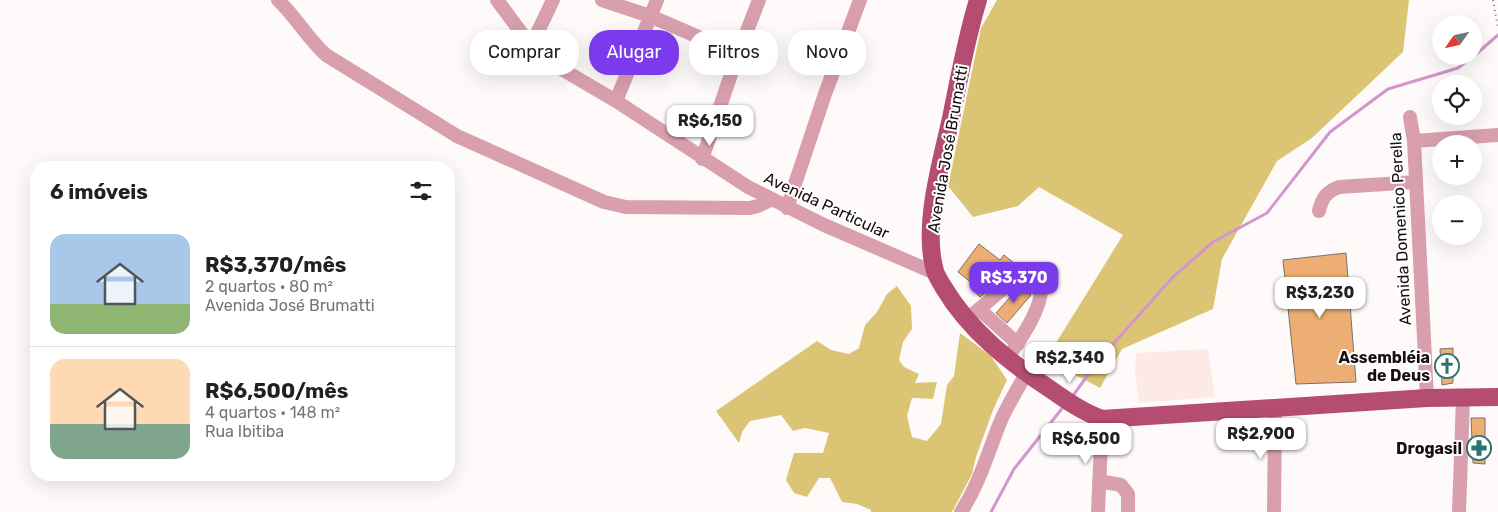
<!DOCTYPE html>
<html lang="pt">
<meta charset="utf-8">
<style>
:root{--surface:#fff;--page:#f6f6f6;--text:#202124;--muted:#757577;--line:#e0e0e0;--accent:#7c3aed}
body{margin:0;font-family:Rubik,sans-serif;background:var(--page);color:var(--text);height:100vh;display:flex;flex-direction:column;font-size:19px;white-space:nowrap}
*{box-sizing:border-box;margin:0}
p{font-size:16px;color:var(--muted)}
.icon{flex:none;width:28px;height:28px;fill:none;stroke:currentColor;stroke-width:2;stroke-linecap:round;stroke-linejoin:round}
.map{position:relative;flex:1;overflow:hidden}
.side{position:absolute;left:30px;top:161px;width:425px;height:320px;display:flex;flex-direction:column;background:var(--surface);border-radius:20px;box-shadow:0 5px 20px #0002}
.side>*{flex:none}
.hud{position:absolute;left:470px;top:30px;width:475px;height:45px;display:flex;gap:10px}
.needle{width:32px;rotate:236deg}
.buttons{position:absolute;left:1432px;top:15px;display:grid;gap:10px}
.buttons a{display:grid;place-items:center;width:50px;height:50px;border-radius:50%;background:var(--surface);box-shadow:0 5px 20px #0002;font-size:25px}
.price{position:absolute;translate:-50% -42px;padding:0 11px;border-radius:10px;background:#fff;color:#222;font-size:16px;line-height:32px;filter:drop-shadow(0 1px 2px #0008)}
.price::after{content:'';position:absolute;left:50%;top:30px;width:15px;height:11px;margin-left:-8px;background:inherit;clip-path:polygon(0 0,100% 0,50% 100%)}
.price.selected{background:var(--accent);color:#fff}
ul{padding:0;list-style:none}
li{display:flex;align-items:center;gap:15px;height:125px;padding:0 20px}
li+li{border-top:1px solid var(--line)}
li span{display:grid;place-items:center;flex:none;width:140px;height:100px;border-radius:15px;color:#555}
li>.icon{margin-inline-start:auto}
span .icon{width:60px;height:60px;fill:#fffc;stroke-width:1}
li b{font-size:21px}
h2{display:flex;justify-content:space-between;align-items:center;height:60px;padding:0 20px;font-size:21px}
.chip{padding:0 18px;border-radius:20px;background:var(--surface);box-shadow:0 5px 20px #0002;font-size:18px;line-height:45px}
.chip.selected{background:var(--accent);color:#fff}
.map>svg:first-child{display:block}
.built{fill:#fdeae6}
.forest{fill:#dbc575}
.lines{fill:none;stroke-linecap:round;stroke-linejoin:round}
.stream{stroke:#d295cd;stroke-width:3}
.building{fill:#ecae74;stroke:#7e7064}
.path{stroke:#7f7978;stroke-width:2;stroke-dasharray:1 4;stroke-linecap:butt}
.minor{stroke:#da9faf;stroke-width:14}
.major{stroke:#b44d71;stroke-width:18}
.labels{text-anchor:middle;stroke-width:4;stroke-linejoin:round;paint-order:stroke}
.street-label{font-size:16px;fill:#17100e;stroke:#fff}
.poi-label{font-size:16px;font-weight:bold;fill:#17100e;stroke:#fff;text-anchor:end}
</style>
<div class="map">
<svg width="1498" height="512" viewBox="0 0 1498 512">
<rect width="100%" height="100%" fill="#fefaf9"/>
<!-- built -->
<path class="built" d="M1208 349 1215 397 1139 403 1135 371 1136 353Z"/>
<!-- forest -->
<path class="forest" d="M997 0H1409L1403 52 1312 138 1277 161 1222 259 1213 309 1122 349 1100 388 1046 359 1123 235 1039 187 1018 206 973 217 948 186 981 28Z
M897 286 911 306 912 329 903 342 899 360 904 367 919 374 915 383 937 382 933 399 912 398 907 416 912 437 927 441 941 424 947 385 954 376 960 333 991 356 1007 380 993 410 976 457 972 474 952 512H871V510L857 504 842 502 830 478H819L807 497 794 493 786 480 794 453H823L829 433 805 428 793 431 781 415 750 421 742 432 739 443 716 411 817 341 831 350 849 354 859 348 865 325 877 312 887 294Z"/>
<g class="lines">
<!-- stream -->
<path class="stream" d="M1474 56 1498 35
M1072 397 1098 361 1173 277 1213 242 1267 213 1330 132 1388 89 1458 68 1473 56
M991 512 1014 469 1064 406"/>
</g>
<!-- building -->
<path class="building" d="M979 244 1000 260 1004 255 1014 263 998 282 980 297 974 291 977 287 958 272Z
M1346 253 1356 382 1296 384 1283 260Z
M1020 286H1022L1031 295 1007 323 996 313Z
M1453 348V383L1442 385 1440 349Z
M1471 418H1485V464L1473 463Z"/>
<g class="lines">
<!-- path -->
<path class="path" d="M1493 0 1498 28"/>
<!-- minor -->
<path class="minor" d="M278 0C296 17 308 39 326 55L457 136 604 202 626 207 750 208 758 206 771 200
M497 0 531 46 548 61 616 101 748 187 824 225 935 273
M602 0 650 16 738 54
M531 46 553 0
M616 101 657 0
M1410 117 1414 141 1427 398
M1414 141 1498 135
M702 159 738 54 759 0
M787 208 825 94 860 0
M1319 211C1322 198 1326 192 1339 187L1416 182
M979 309 1018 344
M966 320 1016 278 1025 277 1041 291C1040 312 1019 341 1007 359
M1099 481 1121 485 1128 494V512
M961 512C981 481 988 451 1002 418 1009 403 1018 388 1026 374
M1098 512 1102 419
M1274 512 1275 408
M1459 512 1463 398"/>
<!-- major -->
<path class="major" d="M978 0C966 39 959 79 951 118 941 164 922 225 935 271 937 277 941 283 944 288 969 330 1009 362 1050 389 1067 401 1083 412 1102 419L1427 398 1498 397"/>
</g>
<!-- icons -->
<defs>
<symbol id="church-ring" viewBox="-11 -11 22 22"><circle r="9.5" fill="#fff" stroke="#2b746e" stroke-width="1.5"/><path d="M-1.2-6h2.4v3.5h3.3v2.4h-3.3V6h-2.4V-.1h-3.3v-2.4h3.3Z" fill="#2b746e"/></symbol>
<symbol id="pharmacy-ring" viewBox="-11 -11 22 22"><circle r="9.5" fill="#fff" stroke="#2b746e" stroke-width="1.5"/><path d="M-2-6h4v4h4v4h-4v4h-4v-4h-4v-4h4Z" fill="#2b746e"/></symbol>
</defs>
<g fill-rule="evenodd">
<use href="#church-ring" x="1433" y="352" width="28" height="28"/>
<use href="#pharmacy-ring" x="1465" y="434" width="28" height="28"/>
</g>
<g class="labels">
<!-- street labels -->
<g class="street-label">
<text transform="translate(947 149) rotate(-80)" y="6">Avenida José Brumatti</text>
<text transform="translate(827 205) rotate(25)" y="6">Avenida Particular</text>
<text transform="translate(1400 229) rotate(-93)" y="6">Avenida Domenico Perella</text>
</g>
<!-- poi labels -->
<g class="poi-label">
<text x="1430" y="363">Assembléia<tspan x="1430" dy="18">de Deus</tspan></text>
<text x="1462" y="454">Drogasil</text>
</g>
</g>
</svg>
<div class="buttons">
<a><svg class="needle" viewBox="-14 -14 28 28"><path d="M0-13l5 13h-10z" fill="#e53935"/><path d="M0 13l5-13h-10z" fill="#757577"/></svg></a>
<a><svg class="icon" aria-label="locate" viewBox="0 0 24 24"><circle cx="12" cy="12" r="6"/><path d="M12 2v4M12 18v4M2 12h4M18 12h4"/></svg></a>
<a>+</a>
<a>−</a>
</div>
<b class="price" style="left:710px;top:147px">R$6,150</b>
<b class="price selected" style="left:1014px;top:304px">R$3,370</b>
<b class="price" style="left:1320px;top:319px">R$3,230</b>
<b class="price" style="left:1070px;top:384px">R$2,340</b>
<b class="price" style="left:1261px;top:460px">R$2,900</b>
<b class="price" style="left:1086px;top:465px">R$6,500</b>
<div class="hud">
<a class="chip">Comprar</a>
<a class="chip selected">Alugar</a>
<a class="chip">Filtros</a>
<a class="chip">Novo</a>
</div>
<section class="side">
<h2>6 imóveis<svg class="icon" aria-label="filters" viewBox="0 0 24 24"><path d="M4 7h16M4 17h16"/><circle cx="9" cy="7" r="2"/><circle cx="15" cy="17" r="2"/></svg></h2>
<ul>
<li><span style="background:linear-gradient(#a9c7e8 70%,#8fb573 0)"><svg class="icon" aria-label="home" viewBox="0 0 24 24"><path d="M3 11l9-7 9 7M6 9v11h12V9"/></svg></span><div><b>R$3,370/mês</b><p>2 quartos · 80 m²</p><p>Avenida José Brumatti</p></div></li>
<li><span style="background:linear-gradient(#ffd9b3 65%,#7fa58c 0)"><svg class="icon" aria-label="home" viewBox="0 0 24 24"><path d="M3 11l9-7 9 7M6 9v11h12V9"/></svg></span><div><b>R$6,500/mês</b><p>4 quartos · 148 m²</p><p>Rua Ibitiba</p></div></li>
</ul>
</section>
</div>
